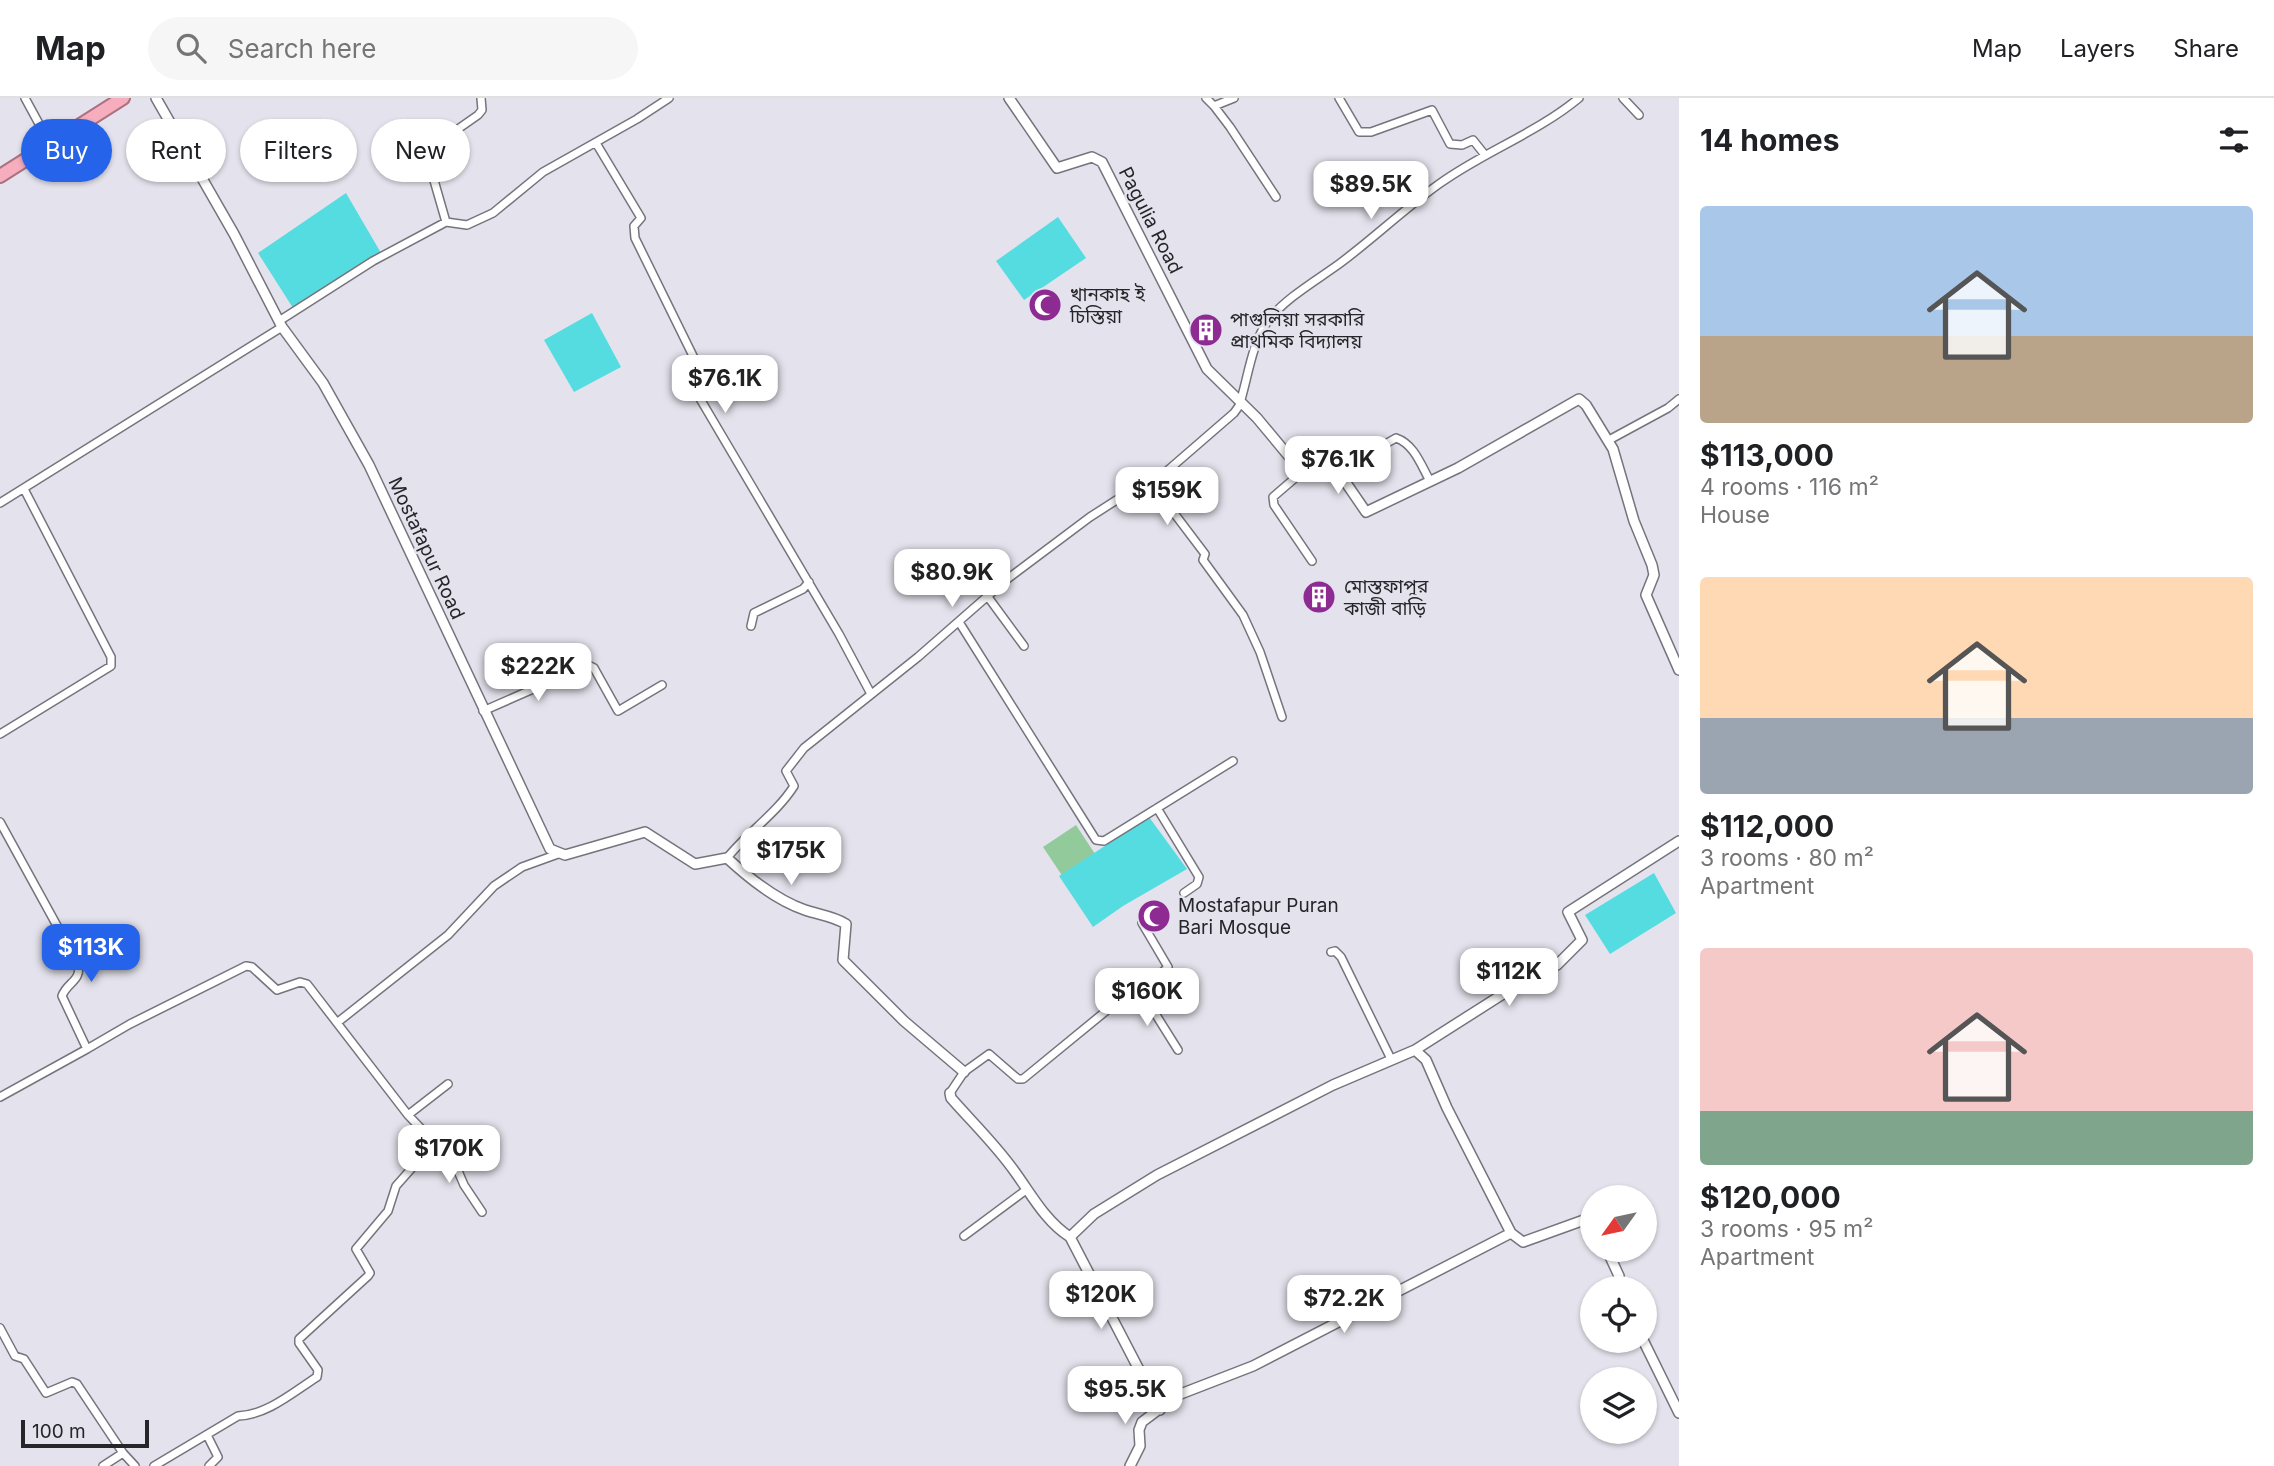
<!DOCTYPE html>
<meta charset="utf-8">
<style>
:root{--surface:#fff;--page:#f6f6f6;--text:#202124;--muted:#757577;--line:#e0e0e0;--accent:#2563eb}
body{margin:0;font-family:Inter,"Noto Sans Bengali",sans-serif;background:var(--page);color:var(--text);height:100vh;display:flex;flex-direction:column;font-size:26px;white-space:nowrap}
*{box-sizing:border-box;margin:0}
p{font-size:23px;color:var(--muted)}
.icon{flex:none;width:38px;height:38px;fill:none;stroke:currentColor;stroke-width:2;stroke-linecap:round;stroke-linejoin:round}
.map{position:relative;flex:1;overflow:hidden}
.side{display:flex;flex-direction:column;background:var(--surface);width:595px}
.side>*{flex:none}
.guide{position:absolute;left:21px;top:21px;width:665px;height:63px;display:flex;gap:14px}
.needle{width:46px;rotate:237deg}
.fabs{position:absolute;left:1580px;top:1087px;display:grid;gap:14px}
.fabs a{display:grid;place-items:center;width:77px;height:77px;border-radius:50%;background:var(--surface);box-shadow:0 2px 5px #0004;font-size:35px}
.scale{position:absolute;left:21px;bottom:18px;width:128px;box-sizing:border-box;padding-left:7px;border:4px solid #26262a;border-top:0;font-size:19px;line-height:24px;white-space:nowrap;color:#26262a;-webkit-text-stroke:5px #e4e3ed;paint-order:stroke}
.price{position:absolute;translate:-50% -60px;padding:0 16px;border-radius:14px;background:#fff;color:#222;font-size:23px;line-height:46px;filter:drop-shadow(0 2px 4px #0008)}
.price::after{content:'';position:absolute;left:50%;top:42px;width:21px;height:16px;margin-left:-10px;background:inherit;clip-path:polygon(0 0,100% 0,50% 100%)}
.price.active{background:var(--accent);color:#fff}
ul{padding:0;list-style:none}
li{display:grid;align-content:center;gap:14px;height:371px;padding:0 21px}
li span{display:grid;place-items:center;height:217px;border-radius:7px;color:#555}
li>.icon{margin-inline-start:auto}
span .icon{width:126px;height:126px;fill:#fffc;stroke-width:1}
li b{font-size:30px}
h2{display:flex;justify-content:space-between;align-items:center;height:84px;padding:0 21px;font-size:30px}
.pill{padding:0 24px;border-radius:32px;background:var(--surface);box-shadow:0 2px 5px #0004;font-size:24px;line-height:63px}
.pill.active{background:var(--accent);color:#fff}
header{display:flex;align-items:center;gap:42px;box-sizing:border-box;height:98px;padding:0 35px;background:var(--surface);border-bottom:2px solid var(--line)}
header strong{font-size:33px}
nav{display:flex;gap:38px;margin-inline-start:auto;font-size:24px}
.search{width:490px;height:63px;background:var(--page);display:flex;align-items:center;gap:18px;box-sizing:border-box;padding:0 24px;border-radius:38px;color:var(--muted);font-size:26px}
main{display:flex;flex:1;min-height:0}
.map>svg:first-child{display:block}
.green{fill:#93ca9c}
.water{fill:#54dce0}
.building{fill:#a899ea}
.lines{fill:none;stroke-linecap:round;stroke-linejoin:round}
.minor-casing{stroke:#75747d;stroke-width:10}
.tertiary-casing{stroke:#75747d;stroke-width:12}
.trunk-casing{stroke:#ab717f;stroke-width:16}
.minor{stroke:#fff;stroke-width:7}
.tertiary{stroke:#fff;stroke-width:9}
.trunk{stroke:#f6aebe;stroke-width:12}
.labels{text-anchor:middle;stroke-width:5;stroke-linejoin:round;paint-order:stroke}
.street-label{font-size:19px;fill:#26262a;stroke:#e4e3ed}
.poi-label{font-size:19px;fill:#26262a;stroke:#e4e3ed;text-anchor:start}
</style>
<header>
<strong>Map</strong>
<div class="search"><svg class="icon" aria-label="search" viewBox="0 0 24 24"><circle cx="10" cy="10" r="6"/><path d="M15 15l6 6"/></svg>Search here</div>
<nav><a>Map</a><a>Layers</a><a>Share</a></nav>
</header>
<main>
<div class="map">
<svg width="1679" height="1368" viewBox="0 0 1679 1368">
<rect width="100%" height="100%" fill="#e4e3ed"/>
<!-- green -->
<path class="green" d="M1076 727 1099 762 1065 782 1043 749Z"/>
<!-- water -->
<path class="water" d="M346 95 381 155 293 210 258 155Z
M1058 119 1086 160 1024 202 996 163Z
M592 215 621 269 574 294 544 242Z
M1149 719 1187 771 1123 808 1093 829 1059 778Z
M1654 775 1676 815 1610 856 1585 817Z"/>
<!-- building -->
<path class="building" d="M1323 484 1334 502 1316 513 1305 496Z"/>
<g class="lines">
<defs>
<path id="minor" d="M25 0 50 46
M1206 0 1214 8 1234 0
M1339 0 1359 34H1371L1432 12 1450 46 1462 47 1473 42 1485 57
M1623 0 1639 17
M1214 8 1230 29 1276 99
M596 45 641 120 634 128 635 140 696 264 689 282 839 536 871 596
M446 124 427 58 428 52 478 17 482 12 481 0
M279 223 373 163 446 124 467 127 493 115 543 74 637 21 669 0
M1609 342 1668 310 1679 301
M1339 372 1396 340C1414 346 1421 367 1430 383
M1302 374 1273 399 1274 407 1312 463
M1152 386 1205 456 1203 462 1243 517 1260 554 1282 619
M0 405 282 229
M988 499 1024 548
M959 524 1096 742 1104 743 1233 663
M751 528 754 515 803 491 809 484
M483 613 588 567 594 570 618 613 662 587
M0 636 111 568V559L24 391
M1157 710 1199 779 1197 786 1184 795
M0 724 78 866C82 883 67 884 62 898L87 951 0 999
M727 760C747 735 777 715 794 688L786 673 804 650 918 559 1006 482 1090 419 1129 394 1152 386 1234 315 1239 308C1248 281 1251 246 1268 223 1284 201 1317 182 1339 166 1373 141 1404 111 1439 86 1483 54 1537 35 1579 0
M1331 854 1335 853 1341 859 1391 961
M1141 893 1178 952
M338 924 448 837 494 788 522 769 558 756
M87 951 130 926 246 868 252 869 277 892 300 884 307 886 408 1017 455 1066 464 1087 482 1114
M950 995 964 974 989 956 1018 981H1023L1117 904 1142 893 1168 869 1142 825 1152 819
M408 1017 448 986
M964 1138 1026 1092
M0 1230 15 1258 24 1261 46 1295 72 1284 77 1286 123 1355
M207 1337 218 1359 209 1368
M103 1368 123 1355 135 1368
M154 1368 238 1318C267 1317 292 1295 317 1279L318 1272 299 1245V1241L368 1178 370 1175 356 1151 388 1113 396 1088 434 1045"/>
<path id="tertiary" d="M156 0 234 136 282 229 323 285 369 367 550 751 565 757 645 734 695 766 727 760C750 781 776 802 805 812 820 817 833 818 846 826L843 862 904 923 964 974
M1009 0 1057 70 1092 59 1102 64 1207 271 1257 320 1302 374 1331 363 1366 414 1458 370 1579 301 1586 307 1613 351 1634 423 1652 467 1654 477 1646 497 1679 572
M1415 952 1426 962 1447 1010 1511 1135 1523 1144 1584 1122 1592 1125
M950 995 951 1000C972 1024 996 1047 1015 1074 1031 1096 1046 1124 1070 1139
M1070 1139 1094 1116 1157 1077 1333 987 1415 952 1514 889 1557 867 1582 842 1568 814 1679 743
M1070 1139 1160 1312
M1607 1152 1619 1178 1620 1190
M1643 1242 1679 1315
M1130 1368 1140 1348 1139 1332 1142 1324 1178 1297 1253 1268 1511 1135"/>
<path id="trunk" d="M0 78 123 0"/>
</defs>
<!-- minor casing -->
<use href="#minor" class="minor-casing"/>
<!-- tertiary casing -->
<use href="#tertiary" class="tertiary-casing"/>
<!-- trunk casing -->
<use href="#trunk" class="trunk-casing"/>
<!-- minor -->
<use href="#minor" class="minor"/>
<!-- tertiary -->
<use href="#tertiary" class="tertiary"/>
<!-- trunk -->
<use href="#trunk" class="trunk"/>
</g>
<!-- icons -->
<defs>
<symbol id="mosque-disc" viewBox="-11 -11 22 22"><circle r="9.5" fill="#8e2b92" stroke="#e4e3ed"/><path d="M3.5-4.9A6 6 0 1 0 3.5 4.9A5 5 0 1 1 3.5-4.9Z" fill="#fff"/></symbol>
<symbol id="building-disc" viewBox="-11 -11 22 22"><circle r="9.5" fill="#8e2b92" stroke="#e4e3ed"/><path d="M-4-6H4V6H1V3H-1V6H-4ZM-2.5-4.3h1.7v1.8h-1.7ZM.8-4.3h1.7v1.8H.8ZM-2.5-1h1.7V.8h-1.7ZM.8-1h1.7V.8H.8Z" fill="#fff"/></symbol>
</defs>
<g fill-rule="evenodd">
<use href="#mosque-disc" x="1026" y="188" width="38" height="38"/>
<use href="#building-disc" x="1187" y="213" width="38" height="38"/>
<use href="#building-disc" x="1300" y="480" width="38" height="38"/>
<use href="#mosque-disc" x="1135" y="799" width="38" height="38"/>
</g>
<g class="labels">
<!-- street labels -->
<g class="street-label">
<text transform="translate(1151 122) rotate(63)" y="7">Pagulia Road</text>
<text transform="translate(427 450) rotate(65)" y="7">Mostafapur Road</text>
</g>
<!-- poi labels -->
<g class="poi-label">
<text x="1070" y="203">খানকাহ ই<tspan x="1070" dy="22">চিস্তিয়া</tspan></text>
<text x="1230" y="228">পাগুলিয়া সরকারি<tspan x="1230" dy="22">প্রাথমিক বিদ্যালয়</tspan></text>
<text x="1344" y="495">মোস্তফাপুর<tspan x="1344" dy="22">কাজী বাড়ি</tspan></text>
<text x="1178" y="814">Mostafapur Puran<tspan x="1178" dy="22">Bari Mosque</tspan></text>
</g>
</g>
</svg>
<div class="fabs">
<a><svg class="needle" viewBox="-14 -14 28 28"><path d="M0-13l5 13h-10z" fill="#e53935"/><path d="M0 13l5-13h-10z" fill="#757577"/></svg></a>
<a><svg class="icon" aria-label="locate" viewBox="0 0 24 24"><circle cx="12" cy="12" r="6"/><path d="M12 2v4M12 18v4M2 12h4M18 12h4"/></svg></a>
<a><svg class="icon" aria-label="layers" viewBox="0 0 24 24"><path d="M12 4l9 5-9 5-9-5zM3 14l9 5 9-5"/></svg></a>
</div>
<div class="scale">100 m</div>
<b class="price" style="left:1371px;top:123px">$89.5K</b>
<b class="price" style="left:725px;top:317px">$76.1K</b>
<b class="price" style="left:1338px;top:398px">$76.1K</b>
<b class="price" style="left:1167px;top:429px">$159K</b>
<b class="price" style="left:952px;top:511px">$80.9K</b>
<b class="price" style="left:538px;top:605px">$222K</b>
<b class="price" style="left:791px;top:789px">$175K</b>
<b class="price active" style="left:91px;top:886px">$113K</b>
<b class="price" style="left:1509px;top:910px">$112K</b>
<b class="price" style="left:1147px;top:930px">$160K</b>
<b class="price" style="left:449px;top:1087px">$170K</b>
<b class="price" style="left:1101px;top:1233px">$120K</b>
<b class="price" style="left:1344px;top:1237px">$72.2K</b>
<b class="price" style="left:1125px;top:1328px">$95.5K</b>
<div class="guide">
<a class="pill active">Buy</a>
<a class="pill">Rent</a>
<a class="pill">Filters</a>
<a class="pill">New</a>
</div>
</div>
<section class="side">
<h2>14 homes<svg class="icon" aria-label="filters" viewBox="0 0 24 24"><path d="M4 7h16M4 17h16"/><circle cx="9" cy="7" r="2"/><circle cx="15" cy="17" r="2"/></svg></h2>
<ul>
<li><span style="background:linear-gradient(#a9c7e8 60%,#b9a48a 0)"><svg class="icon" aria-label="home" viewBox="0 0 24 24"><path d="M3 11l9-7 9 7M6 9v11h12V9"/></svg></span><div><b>$113,000</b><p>4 rooms · 116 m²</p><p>House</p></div></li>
<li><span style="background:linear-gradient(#ffd9b3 65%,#9aa5b1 0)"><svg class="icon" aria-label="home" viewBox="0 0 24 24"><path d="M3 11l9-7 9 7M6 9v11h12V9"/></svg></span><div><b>$112,000</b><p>3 rooms · 80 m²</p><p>Apartment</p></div></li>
<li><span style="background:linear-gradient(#f6c9c9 75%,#7fa58c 0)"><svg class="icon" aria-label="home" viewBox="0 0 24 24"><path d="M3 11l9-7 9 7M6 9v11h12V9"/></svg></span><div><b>$120,000</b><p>3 rooms · 95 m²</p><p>Apartment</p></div></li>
</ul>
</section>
</main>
